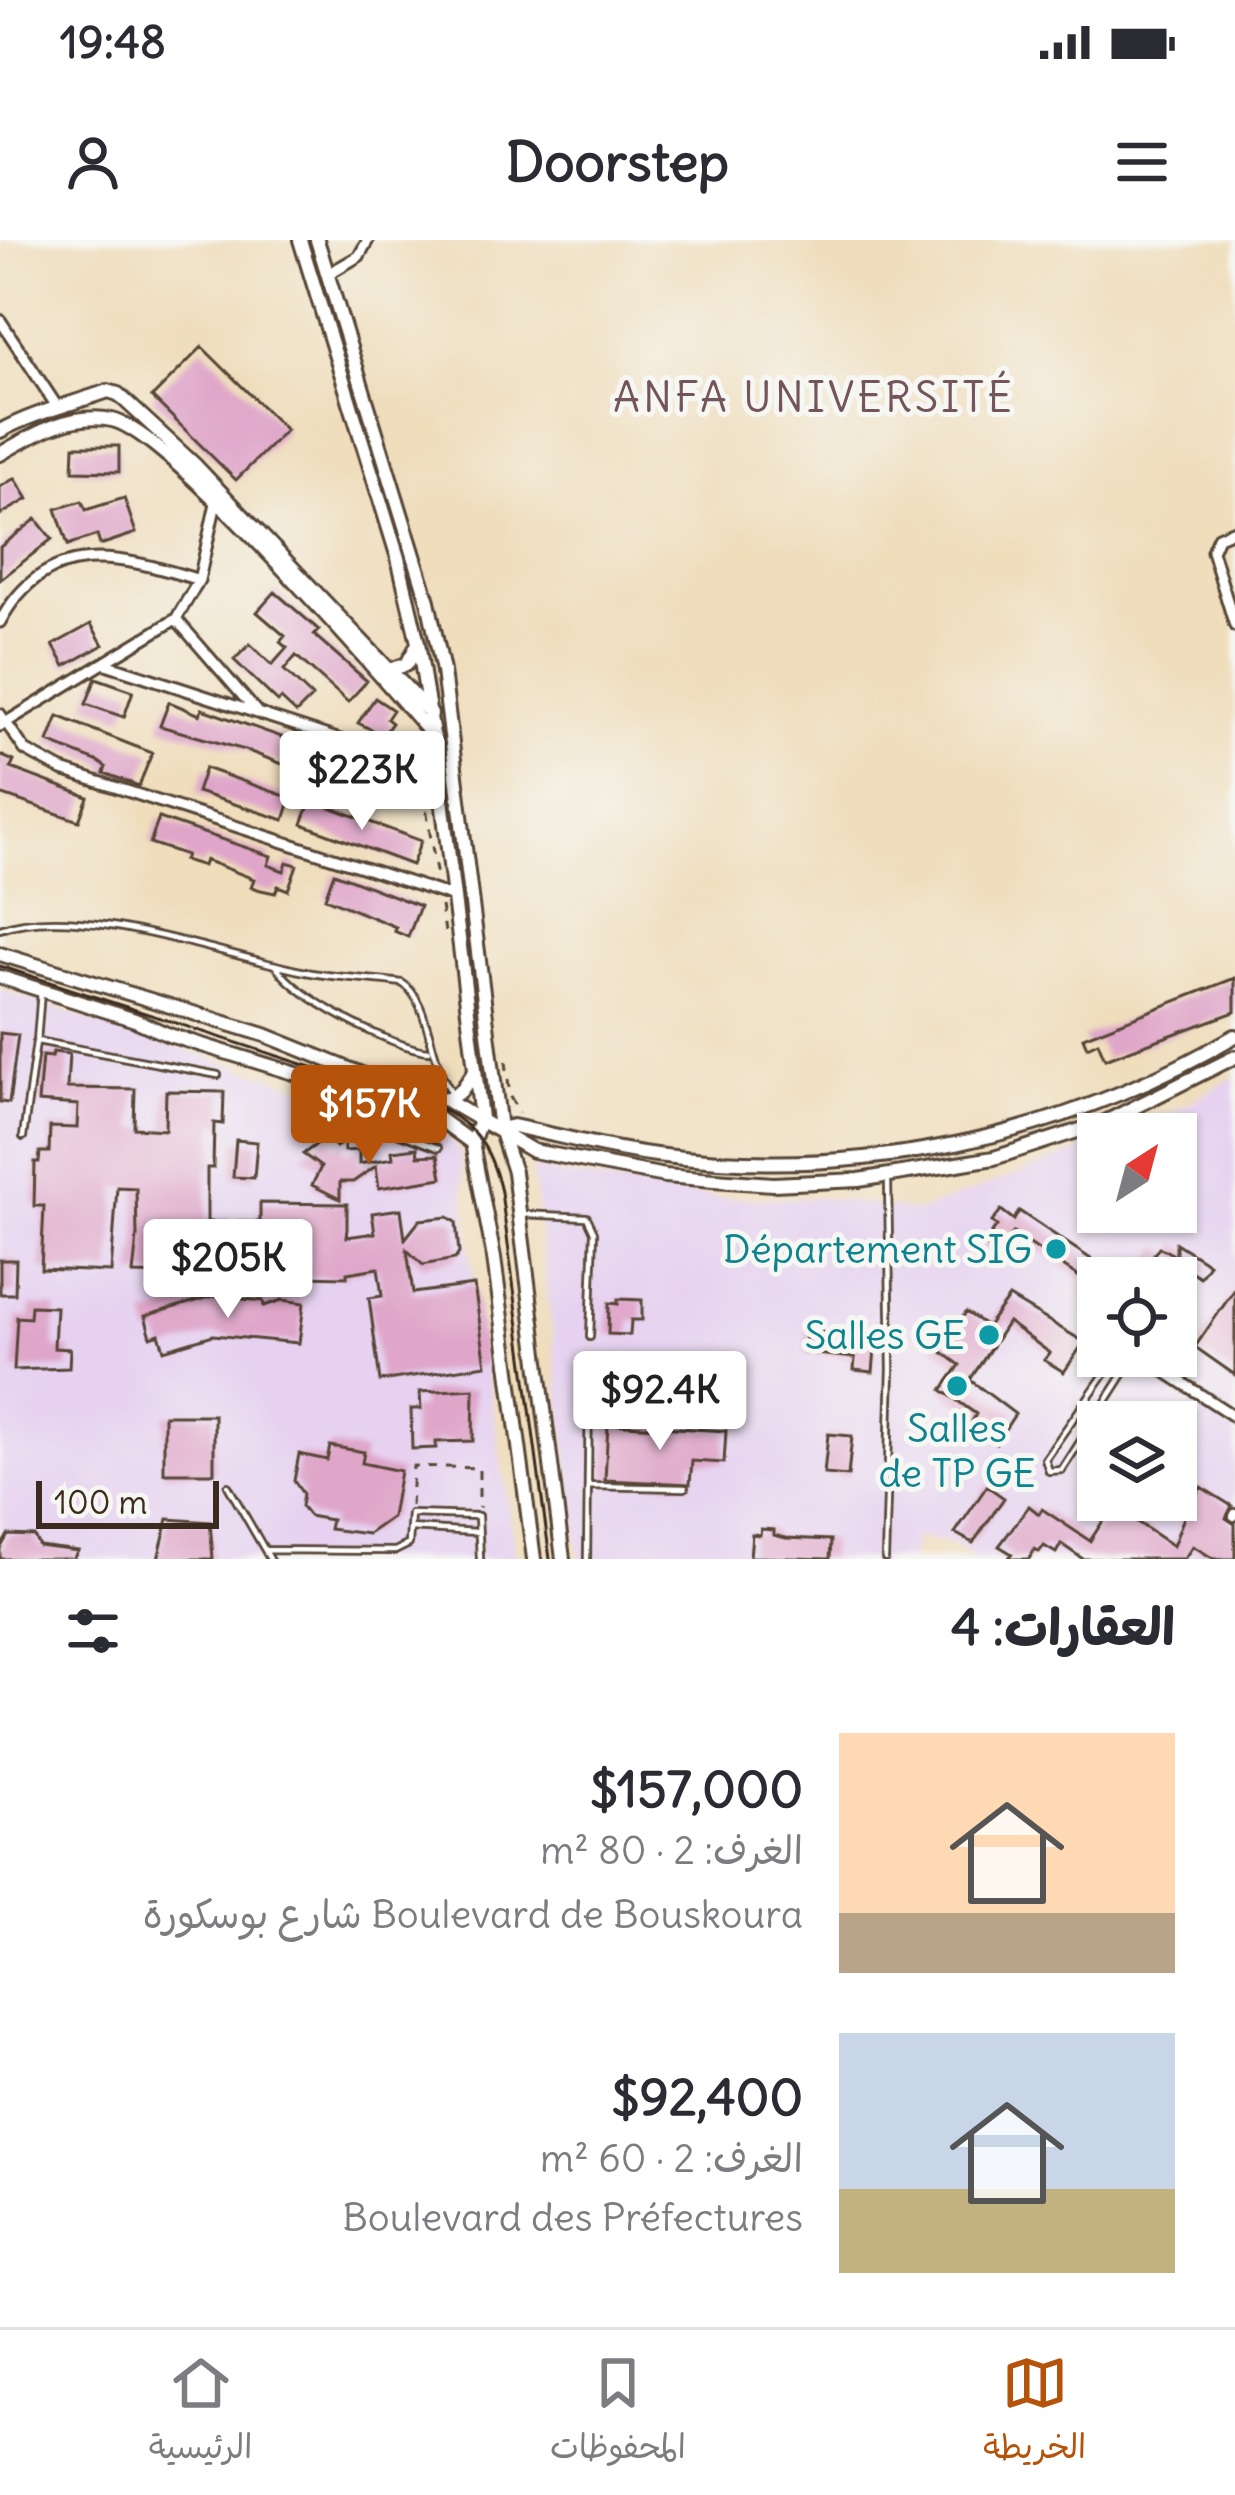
<!DOCTYPE html>
<html lang="ar">
<meta charset="utf-8">
<style>
:root{--surface:#fff;--page:#f7f7f7;--text:#2b2b33;--muted:#7c7c81;--line:#e1e1e2;--accent:#b45309}
body{margin:0;font-family:Delius,"Playpen Sans Arabic",sans-serif;background:var(--page);color:var(--text);direction:rtl;height:100vh;display:flex;flex-direction:column;font-size:45px;white-space:nowrap}
*{box-sizing:border-box;margin:0}
p{font-size:39px;color:var(--muted)}
.icon{flex:none;width:66px;height:66px;fill:none;stroke:currentColor;stroke-width:2;stroke-linecap:round;stroke-linejoin:round}
.map{position:relative;height:1319px;overflow:hidden;direction:ltr}
.details{display:flex;flex-direction:column;background:var(--surface);flex:1}
.details>*{flex:none}
.needle{width:78px;rotate:36deg}
.buttons{position:absolute;left:1077px;top:873px;display:grid;gap:24px}
.buttons a{display:grid;place-items:center;width:120px;height:120px;border-radius:0px;background:var(--surface);box-shadow:0 3px 9px #0004;font-size:60px}
.scale{position:absolute;left:36px;bottom:30px;width:183px;box-sizing:border-box;padding-left:12px;border:6px solid #3b2a1e;border-top:0;font-size:33px;line-height:42px;white-space:nowrap;color:#3b2a1e;-webkit-text-stroke:9px #f6f6f2;paint-order:stroke}
.price{position:absolute;translate:-50% -102px;padding:0 27px;border-radius:12px;background:#fff;color:#222;font-size:39px;line-height:78px;filter:drop-shadow(0 3px 6px #0008)}
.price::after{content:'';position:absolute;left:50%;top:72px;width:36px;height:27px;margin-left:-18px;background:inherit;clip-path:polygon(0 0,100% 0,50% 100%)}
.price.selected{background:var(--accent);color:#fff}
ul{padding:0;list-style:none}
li{display:flex;align-items:center;gap:36px;height:300px;padding:0 60px}
li span{display:grid;place-items:center;flex:none;width:336px;height:240px;border-radius:0px;color:#555}
li>.icon{margin-inline-start:auto}
span .icon{width:144px;height:144px;fill:#fffc;stroke-width:1}
li b{font-size:51px}
h2{display:flex;justify-content:space-between;align-items:center;height:144px;padding:0 60px;font-size:51px}
.status{display:flex;justify-content:space-between;align-items:center;height:84px;padding:0 60px;background:var(--surface);direction:ltr}
.status svg{height:33px;fill:currentColor}
header{display:flex;justify-content:space-between;align-items:center;height:156px;padding:0 60px;background:var(--surface);font-size:54px;font-weight:700}
.menu{display:flex;justify-content:space-around;align-items:center;height:168px;border-top:3px solid var(--line);background:var(--surface);font-size:33px;color:var(--muted)}
.menu a{display:grid;justify-items:center;gap:6px}
.menu .selected{color:var(--accent)}
.map>svg:first-child{display:block}
.built{fill:#e6d2f0;fill-rule:evenodd}
.building{fill:#dfa6c9}
.lines{fill:none;stroke-linecap:round;stroke-linejoin:round}
.service-casing{stroke:#564536;stroke-width:10}
.pedestrian-casing{stroke:#564536;stroke-width:14}
.minor-casing{stroke:#564536;stroke-width:15}
.tertiary-casing{stroke:#564536;stroke-width:18}
.path{stroke:#564536;stroke-width:3;stroke-dasharray:9 9;stroke-linecap:butt}
.service{stroke:#fff;stroke-width:4.5}
.pedestrian{stroke:#fff;stroke-width:8}
.minor{stroke:#fff;stroke-width:9}
.tertiary{stroke:#fff;stroke-width:12}
.tram{stroke:#3b2a1e;stroke-width:3}
.culture-dot{fill:#0f9aa8;stroke:#f6f6f2;stroke-width:4.5}
.labels{text-anchor:middle;stroke-width:10;stroke-linejoin:round;paint-order:stroke}
.culture-label{font-size:39px;fill:#0d838f;stroke:#f6f6f2;text-anchor:end}
.neighbourhood-label{font-size:42px;letter-spacing:3px;fill:#74555a;stroke:#f6f6f2}
</style>
<div class="status"><b>19:48</b><svg viewBox="0 0 49 12"><path d="M0 12V9h3v3zM5 12V6h3v6zM10 12V3h3v9zM15 12V0h3v12zM26 1h20v11H26zM47 4h2v5h-2z"/></svg></div>
<header><svg class="icon" aria-label="menu" viewBox="0 0 24 24"><path d="M4 6h16M4 12h16M4 18h16"/></svg>Doorstep<svg class="icon" aria-label="person" viewBox="0 0 24 24"><circle cx="12" cy="8" r="4"/><path d="M4 21q1-7 8-7t8 7"/></svg></header>
<div class="map">
<svg width="1235" height="1319" viewBox="0 0 1235 1319">
<rect width="100%" height="100%" fill="#f6f6f2"/>
<filter id="ink" filterUnits="userSpaceOnUse"><feTurbulence type="fractalNoise" baseFrequency=".00833" numOctaves="2"/><feDisplacementMap in="SourceGraphic" scale="24" xChannelSelector="R" yChannelSelector="G"/><feConvolveMatrix kernelMatrix="1 2 1 2 8 2 1 2 1" color-interpolation-filters="sRGB"/></filter>
<filter id="wash" filterUnits="userSpaceOnUse"><feTurbulence type="fractalNoise" baseFrequency=".004" numOctaves="4" result="noise"/><feDisplacementMap in="SourceGraphic" scale="48" xChannelSelector="R" yChannelSelector="G"/><feGaussianBlur stdDeviation="2.7" result="paint"/><feColorMatrix in="noise" values="0 0 0 0 0 0 0 0 0 0 0 0 0 0 0 0 0 1.4 0 .05"/><feComposite in="paint" operator="in"/></filter>
<g filter="url(#wash)">
<rect width="100%" height="100%" fill="#efddbb"/>
<!-- built -->
<path class="built" d="M0 750 443 893 460 912 474 1045 516 1319H0Z
M1235 836V1319H1194L1116 1269 1081 1319H975L953 1304 915 1297 911 1319H580L532 926 562 935 719 958H826L919 972 1098 904V972H1176V894H1120L1180 868ZM1098 1038H1176V1116H1098ZM1098 1182H1176V1260H1098Z"/>
<g id="blocks">
<!-- building -->
<path class="building" d="M202 107 286 190 236 240 152 157Z
M74 206H119V232L73 231Z
M15 238 28 259 0 275V247Z
M124 258 136 293 100 305 97 295 68 305 56 269 82 261 86 270Z
M36 279 52 299 0 340V307Z
M275 352 319 390 314 395 367 441 348 462 296 416 284 430 312 457 296 473 281 459 278 462 234 420 250 404 272 425 287 408 280 402 285 396 257 372Z
M91 384 103 405 65 426 53 405Z
M96 438 133 451 124 477 86 464Z
M375 458 393 470 387 479 392 483 383 495 358 483Z
M169 462 200 475 202 469 310 507 301 531 248 511 160 486Z
M58 476 152 513 139 546 104 533 106 527 99 522 48 502Z
M327 512 359 527 362 521 396 536 385 560 369 553 367 557 349 549 347 552 315 538Z
M0 515 14 521 11 528 88 557 79 581 0 554Z
M205 528 291 558 284 580 197 552Z
M311 560 421 601 412 625 302 584Z
M159 578 271 616 268 625 284 631 287 622 297 625 288 650 278 646 275 653 261 650 251 647 254 639 205 620 203 626 184 620 186 615 150 603Z
M334 633 420 666 408 697 394 691 396 687 325 658Z
M1235 738V772L1105 819 1098 802 1087 807 1083 797Z
M0 793 18 795 9 863 0 862Z
M53 812 69 814 67 848 135 849 134 888 165 890 166 851 224 852 223 884 214 883 213 928H207V982H260V963L347 964V997L375 993 372 973 401 969 405 999 420 980 448 977 456 982 459 1013 455 1019 423 1025 407 1010 413 1053 474 1045 486 1125 380 1141 369 1058 382 1056 378 1028 347 1033V1037L257 1035V1025H205V1036L133 1034 137 997 136 948 117 947 111 1032 41 1029 44 966H34L35 922H39L40 912H49L50 887 77 888 78 865 38 862 42 816 52 817Z
M328 896 336 907 344 902V911L359 910V924L393 918 392 911 417 908 418 916 438 915 442 938 379 948 376 926 353 942H340V959L312 945 321 927 303 914Z
M236 900 257 902 254 938 233 937Z
M1001 970 1014 980 1019 971 1097 1023 1093 1028 1099 1032 1090 1044 1013 993 997 1013 984 1004 997 986 992 982Z
M1176 1003 1209 1024 1200 1037 1176 1022Z
M1159 1007 1172 1014 1157 1038H1137Z
M0 1020H16L15 1054H0Z
M1235 1049V1135L1195 1107Z
M213 1056 263 1061 264 1066 282 1060 304 1063 299 1103 213 1095 164 1110 159 1094 151 1097 145 1076Z
M1009 1057 1084 1102 1064 1132 1044 1120 1050 1113 1008 1082 970 1140 1015 1174 996 1203 970 1185 976 1174 942 1150 960 1125 934 1106 946 1090 952 1094 966 1072 987 1086Z
M618 1059 642 1060V1080H631L630 1095 608 1094 609 1063 618 1064Z
M31 1066 56 1067 54 1108 70 1109 69 1128 14 1130 17 1077 30 1078Z
M806 1091 876 1097 873 1132 854 1130 855 1118 805 1113Z
M474 1149 473 1201 436 1202V1208L412 1209 411 1169H421L420 1152Z
M164 1175H214V1233H164Z
M608 1184 726 1191 724 1223 692 1221 690 1244 605 1240Z
M828 1194 852 1196 848 1236 824 1234Z
M330 1206 364 1212 362 1223 400 1231 392 1277 368 1294 329 1289 331 1280 309 1276 301 1266 303 1254 294 1241 299 1214 327 1220Z
M987 1246 1004 1258 973 1303 955 1293Z
M1201 1247 1232 1266 1226 1278 1235 1284V1319H1214L1193 1306 1184 1319H1083L1061 1304 1056 1313 1044 1306 1039 1312 1035 1309 1029 1319H1008L1012 1314 999 1306 1029 1266 1039 1274 1042 1269 1090 1301 1112 1267 1116 1269 1123 1260H1151L1137 1282 1173 1306 1186 1272 1174 1265 1179 1258 1193 1260Z
M168 1279 210 1282 213 1319H158Z
M761 1289 774 1290V1295L786 1298 831 1300 830 1319 750 1317 752 1294 760 1295Z
M8 1295 34 1296 39 1306 78 1311 73 1319H0V1309Z"/>
</g>
</g>
<g filter="url(#ink)">
<use href="#blocks" fill-opacity="0" stroke="#564536" stroke-width="3"/>
<g class="lines">
<defs>
<path id="service" d="M0 689C78 661 219 714 301 731 334 738 368 738 402 743 430 760 429 822 451 851
M276 725C291 756 395 809 429 811
M41 751 37 801 218 835
M393 863 389 890 438 908
M23 897 36 802
M520 974 587 977 594 992 590 1097
M1117 1116 1045 1219 1049 1231 1062 1230 1135 1116
M228 1246 270 1319
M589 1246 685 1248
M410 1288 477 1292
M265 1310 395 1311 409 1304 411 1274 478 1276 480 1319
M587 1319 589 1146 599 1138 676 1145
M885 1319 891 1129 888 941"/>
<path id="pedestrian" d="M1234 1276 1235 1274"/>
<path id="minor" d="M328 34 359 16 368 0
M0 80 56 165
M1235 290 1218 297 1212 311 1235 386
M176 379 256 471
M0 382C47 295 121 316 199 340
M106 424 439 532
M0 474 25 510 62 530 454 657
M0 486 176 379 199 340 216 263
M1141 1116 1235 1177"/>
<path id="tertiary" d="M300 0 398 318 418 403 437 519 481 878 472 903 494 1018 534 1319
M317 0 428 361 443 431 500 889 514 932 563 1319
M0 191C35 172 72 164 108 151L118 154 194 224 431 474
M0 214C34 194 71 172 112 180 170 192 386 441 434 497
M390 430 407 424 418 404
M0 714 265 795 384 843 446 860 533 911 665 936 714 940 773 944 859 940 994 918 1105 882 1235 817
M0 737 135 780 169 795 435 876 472 903
M446 860 461 851 475 831
M500 889 513 886C561 896 608 909 656 915 859 941 1059 899 1235 796"/>
</defs>
<!-- service casing -->
<use href="#service" class="service-casing"/>
<!-- pedestrian casing -->
<use href="#pedestrian" class="pedestrian-casing"/>
<!-- minor casing -->
<use href="#minor" class="minor-casing"/>
<!-- tertiary casing -->
<use href="#tertiary" class="tertiary-casing"/>
<!-- path -->
<path class="path" d="M415 494 419 514
M421 535 437 638
M441 666 445 692
M506 821 510 857 519 873
M411 1266 413 1226 479 1228V1268"/>
<!-- service -->
<use href="#service" class="service"/>
<!-- pedestrian -->
<use href="#pedestrian" class="pedestrian"/>
<!-- minor -->
<use href="#minor" class="minor"/>
<!-- tertiary -->
<use href="#tertiary" class="tertiary"/>
<!-- tram -->
<path class="tram" d="M0 726 444 870C480 890 492 913 501 952L550 1319"/>
</g>
</g>
<!-- markers -->
<g class="culture-dot">
<circle cx="1056" cy="1009" r="12"/>
<circle cx="989" cy="1095" r="12"/>
<circle cx="957" cy="1146" r="12"/>
</g>
<g class="labels">
<!-- culture labels -->
<g class="culture-label">
<text x="1032" y="1023">Département SIG</text>
<text x="965" y="1109">Salles GE</text>
<text x="957" y="1202" text-anchor="middle">Salles<tspan x="957" dy="45">de TP GE</tspan></text>
</g>
<!-- neighbourhood labels -->
<g class="neighbourhood-label">
<text x="814" y="172">ANFA UNIVERSITÉ</text>
</g>
</g>
</svg>
<div class="buttons">
<a><svg class="needle" viewBox="-14 -14 28 28"><path d="M0-13l5 13h-10z" fill="#e53935"/><path d="M0 13l5-13h-10z" fill="#7c7c81"/></svg></a>
<a><svg class="icon" aria-label="locate" viewBox="0 0 24 24"><circle cx="12" cy="12" r="6"/><path d="M12 2v4M12 18v4M2 12h4M18 12h4"/></svg></a>
<a><svg class="icon" aria-label="layers" viewBox="0 0 24 24"><path d="M12 4l9 5-9 5-9-5zM3 14l9 5 9-5"/></svg></a>
</div>
<div class="scale">100 m</div>
<b class="price" style="left:362px;top:593px">$223K</b>
<b class="price selected" style="left:369px;top:927px">$157K</b>
<b class="price" style="left:228px;top:1081px">$205K</b>
<b class="price" style="left:660px;top:1213px">$92.4K</b>
</div>
<section class="details">
<h2>العقارات: 4<svg class="icon" aria-label="filters" viewBox="0 0 24 24"><path d="M4 7h16M4 17h16"/><circle cx="9" cy="7" r="2"/><circle cx="15" cy="17" r="2"/></svg></h2>
<ul>
<li><span style="background:linear-gradient(#ffd9b3 75%,#b9a48a 0)"><svg class="icon" aria-label="home" viewBox="0 0 24 24"><path d="M3 11l9-7 9 7M6 9v11h12V9"/></svg></span><div><b>$157,000</b><p>الغرف: 2 · 80 m²</p><p>Boulevard de Bouskoura شارع بوسكورة</p></div></li>
<li><span style="background:linear-gradient(#c9d6e8 65%,#c2b280 0)"><svg class="icon" aria-label="home" viewBox="0 0 24 24"><path d="M3 11l9-7 9 7M6 9v11h12V9"/></svg></span><div><b>$92,400</b><p>الغرف: 2 · 60 m²</p><p>Boulevard des Préfectures</p></div></li>
</ul>
</section>
<nav class="menu">
<a class="selected"><svg class="icon" aria-label="map" viewBox="0 0 24 24"><path d="M3 6l6-2 6 2 6-2v14l-6 2-6-2-6 2zM9 4v14M15 6v14"/></svg>الخريطة</a>
<a><svg class="icon" aria-label="saved" viewBox="0 0 24 24"><path d="M7 4h10v16l-5-4-5 4z"/></svg>المحفوظات</a>
<a><svg class="icon" aria-label="home" viewBox="0 0 24 24"><path d="M3 11l9-7 9 7M6 9v11h12V9"/></svg>الرئيسية</a>
</nav>
